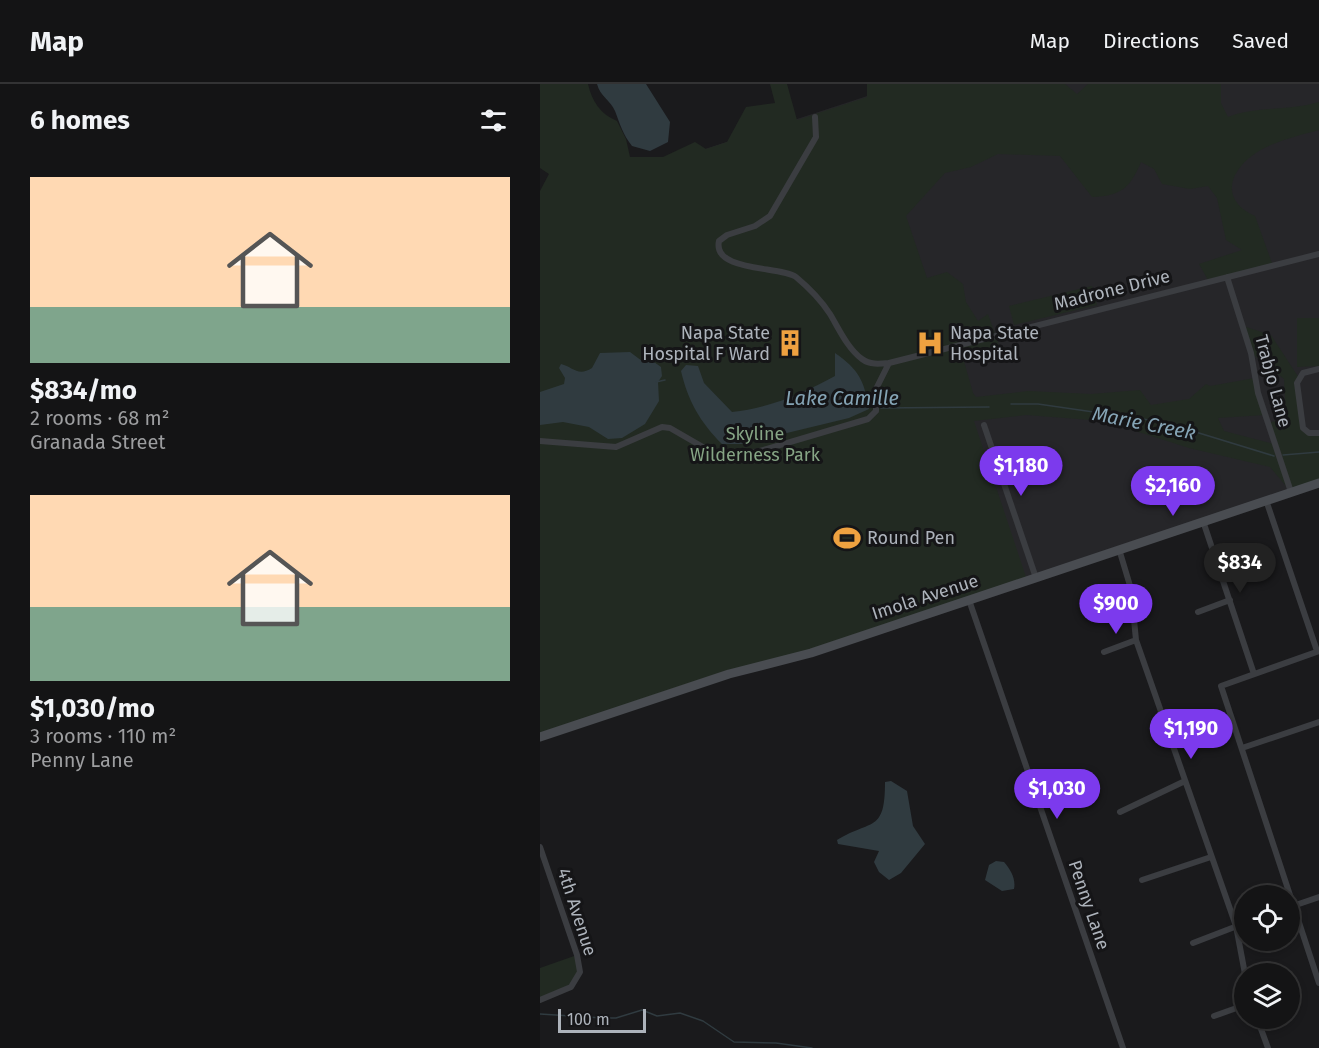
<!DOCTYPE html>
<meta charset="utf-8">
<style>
:root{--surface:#141415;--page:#1d1d1e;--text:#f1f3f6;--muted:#9d9ea0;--line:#333334;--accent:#7c3aed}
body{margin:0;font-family:"Fira Sans",sans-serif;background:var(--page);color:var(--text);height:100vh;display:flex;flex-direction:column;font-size:22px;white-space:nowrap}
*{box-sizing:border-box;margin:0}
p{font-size:20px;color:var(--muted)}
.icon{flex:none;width:33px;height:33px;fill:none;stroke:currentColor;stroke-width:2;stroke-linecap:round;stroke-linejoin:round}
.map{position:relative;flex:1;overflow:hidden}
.sheet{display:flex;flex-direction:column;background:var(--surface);width:540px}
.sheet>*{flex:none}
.buttons{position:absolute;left:694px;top:801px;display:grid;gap:12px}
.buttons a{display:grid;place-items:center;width:66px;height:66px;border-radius:50%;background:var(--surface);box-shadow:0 3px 9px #0003,0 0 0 2px var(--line);font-size:30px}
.scale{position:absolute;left:18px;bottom:15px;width:88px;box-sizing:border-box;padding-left:6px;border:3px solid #adb3bb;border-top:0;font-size:16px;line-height:21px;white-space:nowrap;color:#adb3bb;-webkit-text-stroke:4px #151517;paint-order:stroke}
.price{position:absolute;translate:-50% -51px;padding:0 14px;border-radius:21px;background:var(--accent);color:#fff;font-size:20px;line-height:39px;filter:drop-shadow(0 2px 3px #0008)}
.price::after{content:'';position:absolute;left:50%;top:36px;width:18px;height:14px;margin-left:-9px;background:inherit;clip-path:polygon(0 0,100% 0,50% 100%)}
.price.active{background:#222;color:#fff}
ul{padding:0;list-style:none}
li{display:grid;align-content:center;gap:12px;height:318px;padding:0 30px}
li span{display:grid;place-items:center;height:186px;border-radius:0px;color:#555}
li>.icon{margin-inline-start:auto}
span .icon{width:108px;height:108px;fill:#fffc;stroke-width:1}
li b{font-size:26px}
h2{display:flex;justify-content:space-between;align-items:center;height:72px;padding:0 30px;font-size:26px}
header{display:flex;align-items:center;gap:36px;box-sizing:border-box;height:84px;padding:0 30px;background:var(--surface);border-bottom:2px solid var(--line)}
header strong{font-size:28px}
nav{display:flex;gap:33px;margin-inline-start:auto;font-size:21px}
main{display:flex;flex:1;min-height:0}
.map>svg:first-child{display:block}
.built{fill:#262629}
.green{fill:#222a22}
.water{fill:#303b40}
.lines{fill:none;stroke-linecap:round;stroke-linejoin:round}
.stream{stroke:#303b40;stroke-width:1.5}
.street{stroke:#3b3d41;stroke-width:6}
.secondary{stroke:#494c51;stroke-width:9}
.labels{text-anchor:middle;stroke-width:6;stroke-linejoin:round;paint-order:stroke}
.street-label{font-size:18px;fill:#adb3bb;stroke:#151517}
.poi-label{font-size:18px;fill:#adb3bb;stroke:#151517;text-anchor:start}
.park-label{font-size:18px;fill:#86a585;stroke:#151517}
.water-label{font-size:20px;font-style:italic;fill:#85a4b5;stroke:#151517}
</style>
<header>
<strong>Map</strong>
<nav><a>Map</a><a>Directions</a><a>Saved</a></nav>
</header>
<main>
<section class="sheet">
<h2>6 homes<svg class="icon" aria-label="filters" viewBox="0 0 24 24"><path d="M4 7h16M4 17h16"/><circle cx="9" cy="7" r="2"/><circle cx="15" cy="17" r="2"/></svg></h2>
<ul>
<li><span style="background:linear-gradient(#ffd9b3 70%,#7fa58c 0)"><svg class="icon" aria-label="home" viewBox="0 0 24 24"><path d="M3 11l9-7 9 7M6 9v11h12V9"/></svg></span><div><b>$834/mo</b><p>2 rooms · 68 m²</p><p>Granada Street</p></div></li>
<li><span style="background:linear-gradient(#ffd9b3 60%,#7fa58c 0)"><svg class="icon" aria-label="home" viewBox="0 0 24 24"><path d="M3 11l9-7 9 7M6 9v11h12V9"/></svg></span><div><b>$1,030/mo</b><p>3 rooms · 110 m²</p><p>Penny Lane</p></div></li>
</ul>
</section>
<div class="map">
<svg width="779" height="964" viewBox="0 0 779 964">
<rect width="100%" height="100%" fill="#1a1a1c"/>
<!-- built -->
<path class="built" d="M364 0H779V399L487 496 0 119Z"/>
<!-- green -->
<path class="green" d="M0 0H48C52 17 60 30 77 37L86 55 90 73H123L155 58 166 65 187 58 206 23 235 19 230 0H247L257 36 327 13V0H525L537 10 548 0H681V19L688 33C717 22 749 27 779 18V46C760 51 728 59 713 71 686 91 683 118 715 132L733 182 669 198 659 180 702 166 686 156 677 114 668 102 650 105 622 100 614 85 601 78C590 104 581 112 552 113L520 72 458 70 431 83 405 89 366 132 387 194 407 188 423 200 426 218 438 237 448 230 460 264 423 274 433 309 436 313 488 307 551 310 600 306 611 321 649 315 666 300 670 302 715 294 725 331 678 334 684 347 734 360 728 339 746 334 744 295 711 269 703 242 731 251 759 294 763 344 779 349V399L751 408 730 383 649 364 564 337 486 331 434 337 487 496 0 653V107L9 90 0 84Z
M552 202 557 221 474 241 469 222Z
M757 234H779V282L757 283Z
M37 871 40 888 36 897 0 916V884Z"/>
<!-- water -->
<path class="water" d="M57 0H106L130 38 128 58 110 67 92 62C83 51 80 40 75 27 71 17 60 12 57 0Z
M90 268 102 277 107 273 121 283 122 292 118 298 119 317 105 340 82 354 68 355 49 343 23 338 0 341V308L24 300 25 294 19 284 21 280C33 283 38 293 52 284L60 269Z
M295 269C319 286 324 296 329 325L309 334 201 360H182C160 338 148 317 141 287L146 281 158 282 164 299 192 328C227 325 264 309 295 292Z
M351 697 367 707 373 742 385 760 361 789 349 796 339 788 334 778 339 767 298 760 297 756C332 735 345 749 345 698Z
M456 777 464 778C471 786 476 795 474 805L462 807 445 796 449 781Z"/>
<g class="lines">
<!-- stream -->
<path class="stream" d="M116 298 125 296
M471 320H498L623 338 734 372
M341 324 449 323
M743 371 779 368
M0 930 63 934H76L102 926 117 932 140 929 163 937 194 958 236 959 272 964"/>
<!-- street -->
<path class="street" d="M275 33 276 53 230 132 215 142 187 151 179 157C172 188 242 182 256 193 268 203 281 216 290 230 299 245 308 265 322 275 330 281 339 280 349 279
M687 193 711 269 718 309 751 408
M779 285 763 289 757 299 763 344 769 349H779
M444 341 496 494
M0 357 76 363 122 343 130 344 175 370H206L220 367 328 335 336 327V305L349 279 779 170
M726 416 777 567
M663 437 714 590
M579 465 591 505 596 556 696 842 705 890
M429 516 583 964
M658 528 690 516
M779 567 681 602 779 899
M564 568 596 556
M702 664 779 638
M580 728 645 697
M0 763 37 871 40 888 31 903 0 916
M602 796 671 773
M750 823 779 813
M653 859 705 839
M674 932 705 921
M717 934 728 964"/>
<!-- secondary -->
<path class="secondary" d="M0 653 189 590 271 569 779 399"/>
</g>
<!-- icons -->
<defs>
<symbol id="building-bare" viewBox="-9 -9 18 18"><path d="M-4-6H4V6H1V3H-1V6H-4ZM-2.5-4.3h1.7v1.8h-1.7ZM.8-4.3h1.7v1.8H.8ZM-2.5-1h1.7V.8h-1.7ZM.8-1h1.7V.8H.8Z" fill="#eea140" stroke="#151517" stroke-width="2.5" paint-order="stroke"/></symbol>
<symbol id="hospital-bare" viewBox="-9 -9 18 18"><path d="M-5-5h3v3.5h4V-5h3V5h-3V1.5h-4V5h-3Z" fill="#eea140" stroke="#151517" stroke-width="2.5" paint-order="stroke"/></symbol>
<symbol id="stadium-bare" viewBox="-9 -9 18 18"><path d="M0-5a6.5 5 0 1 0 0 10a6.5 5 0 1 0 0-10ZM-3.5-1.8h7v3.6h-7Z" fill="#eea140" stroke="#151517" stroke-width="2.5" paint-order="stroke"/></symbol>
</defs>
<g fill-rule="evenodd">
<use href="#building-bare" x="231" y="240" width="38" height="38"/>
<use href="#hospital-bare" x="371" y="240" width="38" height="38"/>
<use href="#stadium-bare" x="288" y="435" width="38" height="38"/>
</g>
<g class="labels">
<!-- street labels -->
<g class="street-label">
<text transform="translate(572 206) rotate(-14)" y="6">Madrone Drive</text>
<text transform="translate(733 297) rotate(75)" y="6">Trabjo Lane</text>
<text transform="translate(385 513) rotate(-18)" y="6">Imola Avenue</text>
<text transform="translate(549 821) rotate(71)" y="6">Penny Lane</text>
<text transform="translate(37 828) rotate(72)" y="6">4th Avenue</text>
</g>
<!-- poi labels -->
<g class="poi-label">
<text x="230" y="255" text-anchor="end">Napa State<tspan x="230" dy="21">Hospital F Ward</tspan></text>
<text x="410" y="255">Napa State<tspan x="410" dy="21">Hospital</tspan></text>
<text x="327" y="460">Round Pen</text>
</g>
<!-- park labels -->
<g class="park-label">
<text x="215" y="356">Skyline<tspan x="215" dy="21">Wilderness Park</tspan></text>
</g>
<!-- water labels -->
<g class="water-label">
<text x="302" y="321">Lake Camille</text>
<text transform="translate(604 339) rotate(11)" y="7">Marie Creek</text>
</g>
</g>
</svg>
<div class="buttons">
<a><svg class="icon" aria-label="locate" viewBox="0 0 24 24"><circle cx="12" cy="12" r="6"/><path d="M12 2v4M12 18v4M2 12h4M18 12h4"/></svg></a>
<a><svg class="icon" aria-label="layers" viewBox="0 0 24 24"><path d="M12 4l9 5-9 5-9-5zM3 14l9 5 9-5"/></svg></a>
</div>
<div class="scale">100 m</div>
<b class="price" style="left:481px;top:413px">$1,180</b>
<b class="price" style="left:633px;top:433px">$2,160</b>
<b class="price active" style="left:700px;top:510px">$834</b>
<b class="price" style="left:576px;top:551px">$900</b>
<b class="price" style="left:651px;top:676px">$1,190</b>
<b class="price" style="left:517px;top:736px">$1,030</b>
</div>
</main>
